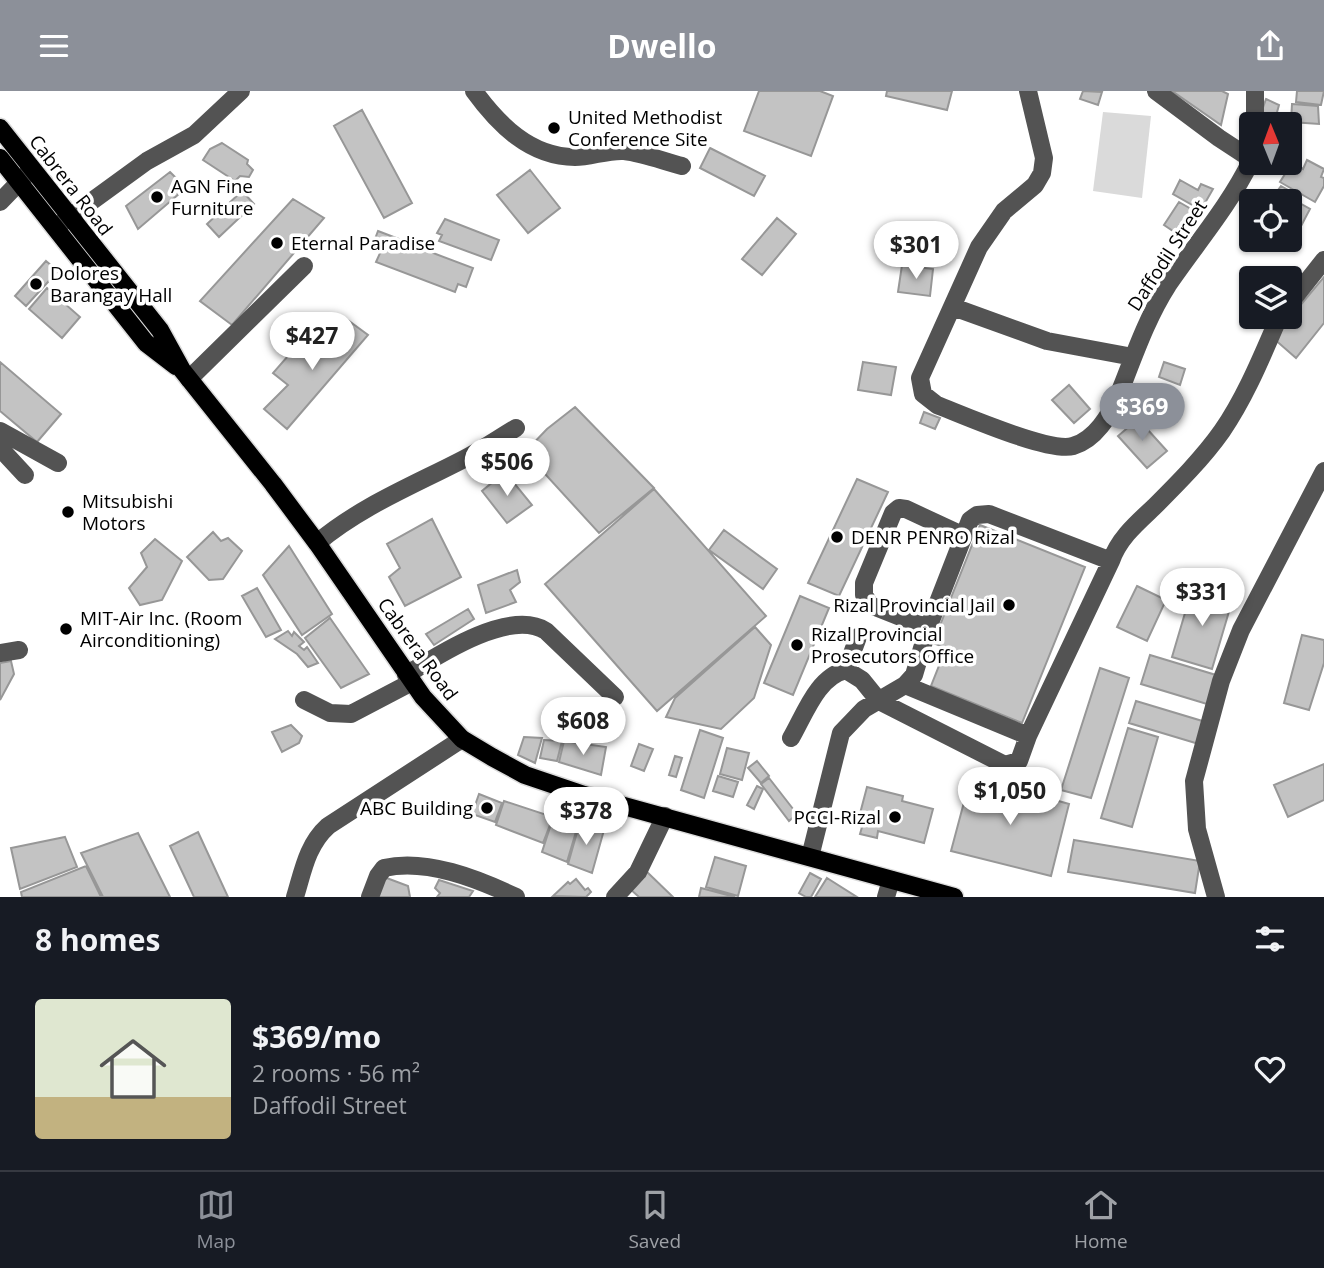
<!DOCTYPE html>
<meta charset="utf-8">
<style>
:root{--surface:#171b24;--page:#242831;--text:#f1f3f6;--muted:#9ea1a6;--line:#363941;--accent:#8c9099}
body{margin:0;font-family:"Open Sans",sans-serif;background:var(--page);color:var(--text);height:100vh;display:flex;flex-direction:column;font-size:26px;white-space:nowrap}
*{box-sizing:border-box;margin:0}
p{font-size:23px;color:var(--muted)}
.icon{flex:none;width:38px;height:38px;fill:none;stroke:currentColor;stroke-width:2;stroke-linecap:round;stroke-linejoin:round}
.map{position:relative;height:806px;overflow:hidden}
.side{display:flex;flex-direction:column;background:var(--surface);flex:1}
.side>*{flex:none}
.needle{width:46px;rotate:359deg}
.controls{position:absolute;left:1239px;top:21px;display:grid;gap:14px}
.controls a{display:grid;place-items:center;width:63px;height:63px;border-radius:7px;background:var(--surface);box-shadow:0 2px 5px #0004;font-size:35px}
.price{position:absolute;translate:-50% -60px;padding:0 16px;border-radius:24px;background:#fff;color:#222;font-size:23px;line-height:46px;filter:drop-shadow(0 2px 4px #0008)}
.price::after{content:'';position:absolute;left:50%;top:42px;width:21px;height:16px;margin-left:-10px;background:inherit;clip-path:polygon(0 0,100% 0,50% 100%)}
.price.active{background:var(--accent);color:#fff}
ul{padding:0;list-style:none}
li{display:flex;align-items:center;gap:21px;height:175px;padding:0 35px}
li+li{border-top:2px solid var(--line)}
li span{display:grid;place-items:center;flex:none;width:196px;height:140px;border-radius:7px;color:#555}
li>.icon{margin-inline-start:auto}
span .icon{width:84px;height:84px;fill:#fffc;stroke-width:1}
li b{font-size:30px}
h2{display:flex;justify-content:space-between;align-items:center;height:84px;padding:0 35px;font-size:30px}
header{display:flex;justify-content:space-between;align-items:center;height:91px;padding:0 35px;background:var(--accent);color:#fff;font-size:32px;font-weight:700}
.menu{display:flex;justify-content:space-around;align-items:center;height:98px;border-top:2px solid var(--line);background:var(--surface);font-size:19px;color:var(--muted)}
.menu a{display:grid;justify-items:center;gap:4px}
.menu .active{color:var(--accent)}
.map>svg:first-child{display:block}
.green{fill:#dadada}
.building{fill:#c3c3c3;stroke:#979797;stroke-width:2}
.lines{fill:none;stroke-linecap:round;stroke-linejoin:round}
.major-casing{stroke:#dbdbdb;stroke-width:21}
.minor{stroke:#535353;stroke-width:18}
.major{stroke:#000;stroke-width:18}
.poi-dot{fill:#000;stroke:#fff;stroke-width:2.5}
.labels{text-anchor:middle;stroke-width:7;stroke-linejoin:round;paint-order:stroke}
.poi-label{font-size:19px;fill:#000;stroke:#fff;text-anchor:start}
.street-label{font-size:19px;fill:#000;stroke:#fff}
</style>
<header><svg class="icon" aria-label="menu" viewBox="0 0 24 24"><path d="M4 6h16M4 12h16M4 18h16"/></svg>Dwello<svg class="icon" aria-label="share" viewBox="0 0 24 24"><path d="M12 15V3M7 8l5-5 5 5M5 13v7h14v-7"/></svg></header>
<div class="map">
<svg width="1324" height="806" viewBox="0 0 1324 806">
<rect width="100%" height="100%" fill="#fff"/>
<!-- green -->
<path class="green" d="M1103 21 1151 25 1142 107 1093 100Z"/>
<!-- building -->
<path class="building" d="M759 0H820L833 5 811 65 744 40Z
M887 0H952L947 19 886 5Z
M1083 0 1102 1 1098 14 1080 8Z
M1172 0H1222L1228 3 1221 34Z
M1297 0H1324L1321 14 1296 11Z
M1266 8 1279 14 1274 32 1260 25Z
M1292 13 1318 15 1319 33 1291 31Z
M362 19 412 112 384 127 334 35Z
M222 52 248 69 247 73 253 79 249 86 240 85 235 90 203 69 210 58Z
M710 57 765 85 754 105 700 77Z
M1307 69 1324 78 1321 86 1324 87V95L1315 111 1280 91 1292 72 1303 78Z
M530 79 560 117 528 142 497 104Z
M170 81 186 97 138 138 126 115Z
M1180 89 1198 99 1201 93 1213 98 1201 119 1173 103Z
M1281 95 1299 105 1296 110 1310 118 1300 137 1290 130V110H1270Z
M242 100 254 113 219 146 207 133Z
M293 108 324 127 232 234 200 210Z
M1179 111 1198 122 1182 146 1164 134Z
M777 127 796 143 762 184 742 168Z
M445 128 499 149 491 169 439 150 442 144 437 142Z
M378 140 417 155 419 151 435 157 433 162 473 177 466 196 458 193 455 201 376 171 381 160 372 156Z
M46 170 58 180 26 215 15 205Z
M902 174 933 178 930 205 898 201Z
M1324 186V232L1296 267 1273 247Z
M47 197 80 226 62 247 29 218Z
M345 227 368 244 287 338 264 318 288 294 273 282 295 257 308 269Z
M0 271 61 323 37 351 0 320Z
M863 271 896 276 891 304 858 299Z
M1164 271 1185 278 1180 294 1159 286Z
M1069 294 1090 318 1074 332 1052 309Z
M575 316 654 397 599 442 525 361 547 338Z
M924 321 940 327 935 338 920 332Z
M1138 328 1167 360 1147 377 1118 345Z
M505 381 532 414 507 432 482 400Z
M857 388 888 401 839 505 808 492Z
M654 398 766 525 657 620 545 493Z
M432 428 461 486 405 515 389 486 400 477 387 453Z
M980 434 1085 476 1022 632 931 595 946 557 933 552Z
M724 439 777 478 763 498 709 459Z
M213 441 221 450 228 447 242 460 223 488 209 489 187 466Z
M155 448 182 470 162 509 140 514 129 497 147 476 141 462Z
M289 455 332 523 302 544 263 484Z
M517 479 520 491 510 499 516 511 486 522 478 494Z
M1137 495 1166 509 1147 550 1117 536Z
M1193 495 1233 507 1212 578 1172 566Z
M257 497 281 539 266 546 242 505Z
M800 505 829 517 793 604 764 592Z
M468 518 474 528 434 554 426 543Z
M330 527 369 583 341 597 305 547Z
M755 536 771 554 754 607 721 638 666 626 675 607Z
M288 540 292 545 294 541 304 551 299 555 304 559 307 556 318 572 308 576 297 563 275 548Z
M1302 544 1324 549V572L1309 619 1284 612Z
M1150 564 1216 584 1207 613 1141 593Z
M11 570 14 583 0 609V572Z
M1100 577 1129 587 1091 707 1061 699Z
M1136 610 1209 632 1202 654 1129 632Z
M291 634 302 645 299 652 282 661 272 641Z
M1128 637 1158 646 1132 736 1101 727Z
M700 639 723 647 704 707 681 699Z
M524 646 542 647 535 672 518 664Z
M544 649 562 650 557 670 540 667Z
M564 650 606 656 601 684 559 671Z
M639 653 653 658 644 680 631 675Z
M727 657 749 662 742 689 720 683Z
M675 665 682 667 676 686 669 684Z
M757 670 769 685 761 692 748 677Z
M1324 673V709L1288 726 1274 694Z
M718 685 738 691 733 706 713 700Z
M971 685 1069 713 1051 785 951 760Z
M769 687 797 723 789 730 761 693Z
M757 695 763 698 754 718 747 714Z
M867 696 903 705 902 710 933 718 924 752 878 740 877 747 860 743 862 736 857 734Z
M479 703 502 712 495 731 472 723Z
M504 710 553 726 543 752 496 734Z
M553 727 578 734 567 771 542 761Z
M580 731 604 739 592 782 568 773Z
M198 741 228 806H194L170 755Z
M138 742 170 806H103L81 762Z
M65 746 77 776 20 798 11 757Z
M1074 749 1200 770 1195 802 1068 781Z
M715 766 746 775 738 805 706 796Z
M86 775 101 806H22L21 801Z
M645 779 673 806H639L629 797Z
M810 782 821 788 811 806H806L799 802Z
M384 786 408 795 410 806H375Z
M827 787 857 806H815Z
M576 788 585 799 588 797 591 801 586 806 553 805 568 791 570 793Z
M439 789 473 800 469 806H437L440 802 435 797Z
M701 797 735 806H699Z"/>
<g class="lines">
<defs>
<path id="major" d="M0 37 160 239 182 279 273 393 317 452 423 606 462 648 492 666 525 684 584 704 954 806
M0 67 146 252 176 275"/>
</defs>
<!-- major casing -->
<use href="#major" class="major-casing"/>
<!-- minor -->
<path class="minor" d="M474 0C498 33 530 66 575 66 591 66 607 59 624 60 643 62 663 70 682 75
M1028 0 1044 67 1042 82 1035 94 1004 120 979 156 920 287 923 303 937 314C963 324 1049 362 1073 355 1095 349 1110 324 1118 305 1133 268 1146 228 1168 194 1196 153 1229 115 1251 70
M1156 0 1219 47 1251 68
M1255 0V33
M0 111 29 81
M59 134 147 70 194 44 241 0
M1290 212 1324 169
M953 216 1047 250 1133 266
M189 288 304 175
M0 340 58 372
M0 357 25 384
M317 452C361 415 414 394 464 368 482 359 499 347 516 337
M1111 470C1119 447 1137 432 1154 416 1177 393 1203 367 1222 340 1246 305 1262 265 1279 226
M928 537 870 514 864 504V492L893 422 899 417 906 418 964 445
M0 562 19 559
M846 579 858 546
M406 584C438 564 510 517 546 540L615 606
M304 609 330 622 351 623 412 591
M791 647C805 623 817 586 846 579L862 589 879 610 1005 674 1019 670 1028 645
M810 766 841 642 864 618 905 594 914 584 928 537 970 429 977 424 989 423 1111 470 1028 645 905 594
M295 806C303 780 307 754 328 735L462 648
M370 806 378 785 384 777C426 767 478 788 516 806
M615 806 638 781 665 725
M886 806 891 789
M1216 806 1197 738 1194 690 1221 590 1241 539 1324 380"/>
<!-- major -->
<use href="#major" class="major"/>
</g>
<!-- markers -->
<g class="poi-dot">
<circle cx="554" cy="37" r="7"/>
<circle cx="157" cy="106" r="7"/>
<circle cx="277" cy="152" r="7"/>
<circle cx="36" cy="193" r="7"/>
<circle cx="68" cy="421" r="7"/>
<circle cx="837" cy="446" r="7"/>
<circle cx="1009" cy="514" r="7"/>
<circle cx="66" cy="538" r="7"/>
<circle cx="797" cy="554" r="7"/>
<circle cx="487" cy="717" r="7"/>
<circle cx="895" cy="726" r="7"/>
</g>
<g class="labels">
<!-- poi labels -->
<g class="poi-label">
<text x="568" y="33">United Methodist<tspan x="568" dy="22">Conference Site</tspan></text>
<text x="171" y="102">AGN Fine<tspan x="171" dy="22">Furniture</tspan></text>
<text x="291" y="159">Eternal Paradise</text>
<text x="50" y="189">Dolores<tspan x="50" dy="22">Barangay Hall</tspan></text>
<text x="82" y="417">Mitsubishi<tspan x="82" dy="22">Motors</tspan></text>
<text x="851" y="453">DENR PENRO Rizal</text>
<text x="995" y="521" text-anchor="end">Rizal Provincial Jail</text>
<text x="80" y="534">MIT-Air Inc. (Room<tspan x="80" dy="22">Airconditioning)</tspan></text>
<text x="811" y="550">Rizal Provincial<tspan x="811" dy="22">Prosecutors Office</tspan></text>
<text x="473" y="724" text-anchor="end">ABC Building</text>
<text x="881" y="733" text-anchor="end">PCCI-Rizal</text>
</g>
<!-- street labels -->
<g class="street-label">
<text transform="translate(71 94) rotate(52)" y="7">Cabrera Road</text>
<text transform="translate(1167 164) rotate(-57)" y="7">Daffodil Street</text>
<text transform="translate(418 558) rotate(54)" y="7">Cabrera Road</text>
</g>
</g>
</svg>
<div class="controls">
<a><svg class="needle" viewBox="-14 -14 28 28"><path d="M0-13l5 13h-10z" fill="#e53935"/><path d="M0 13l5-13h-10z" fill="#9ea1a6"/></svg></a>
<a><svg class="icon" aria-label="locate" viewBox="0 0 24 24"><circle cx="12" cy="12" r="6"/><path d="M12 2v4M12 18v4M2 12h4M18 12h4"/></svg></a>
<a><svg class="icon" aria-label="layers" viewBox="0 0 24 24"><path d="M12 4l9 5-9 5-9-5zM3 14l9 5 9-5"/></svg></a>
</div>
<b class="price" style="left:916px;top:190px">$301</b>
<b class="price" style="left:312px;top:281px">$427</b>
<b class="price active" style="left:1142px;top:352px">$369</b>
<b class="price" style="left:507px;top:407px">$506</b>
<b class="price" style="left:1202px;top:537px">$331</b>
<b class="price" style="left:583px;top:666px">$608</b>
<b class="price" style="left:1010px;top:736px">$1,050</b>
<b class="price" style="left:586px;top:756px">$378</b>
</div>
<section class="side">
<h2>8 homes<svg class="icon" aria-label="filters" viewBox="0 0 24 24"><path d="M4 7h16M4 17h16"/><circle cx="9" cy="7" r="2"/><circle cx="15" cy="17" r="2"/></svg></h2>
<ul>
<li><span style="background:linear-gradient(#dfe7d0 70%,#c2b280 0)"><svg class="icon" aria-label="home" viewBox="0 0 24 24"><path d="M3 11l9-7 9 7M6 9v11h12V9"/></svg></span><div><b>$369/mo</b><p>2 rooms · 56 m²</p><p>Daffodil Street</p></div><svg class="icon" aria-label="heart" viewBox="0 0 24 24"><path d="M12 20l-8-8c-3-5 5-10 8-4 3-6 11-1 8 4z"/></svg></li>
</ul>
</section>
<nav class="menu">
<a class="active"><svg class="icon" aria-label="map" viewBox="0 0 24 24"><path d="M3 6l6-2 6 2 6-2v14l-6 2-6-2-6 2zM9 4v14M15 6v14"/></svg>Map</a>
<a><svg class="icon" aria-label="saved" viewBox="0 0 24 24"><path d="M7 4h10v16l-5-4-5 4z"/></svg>Saved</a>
<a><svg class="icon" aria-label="home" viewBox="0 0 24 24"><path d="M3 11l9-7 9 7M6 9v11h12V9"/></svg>Home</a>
</nav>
